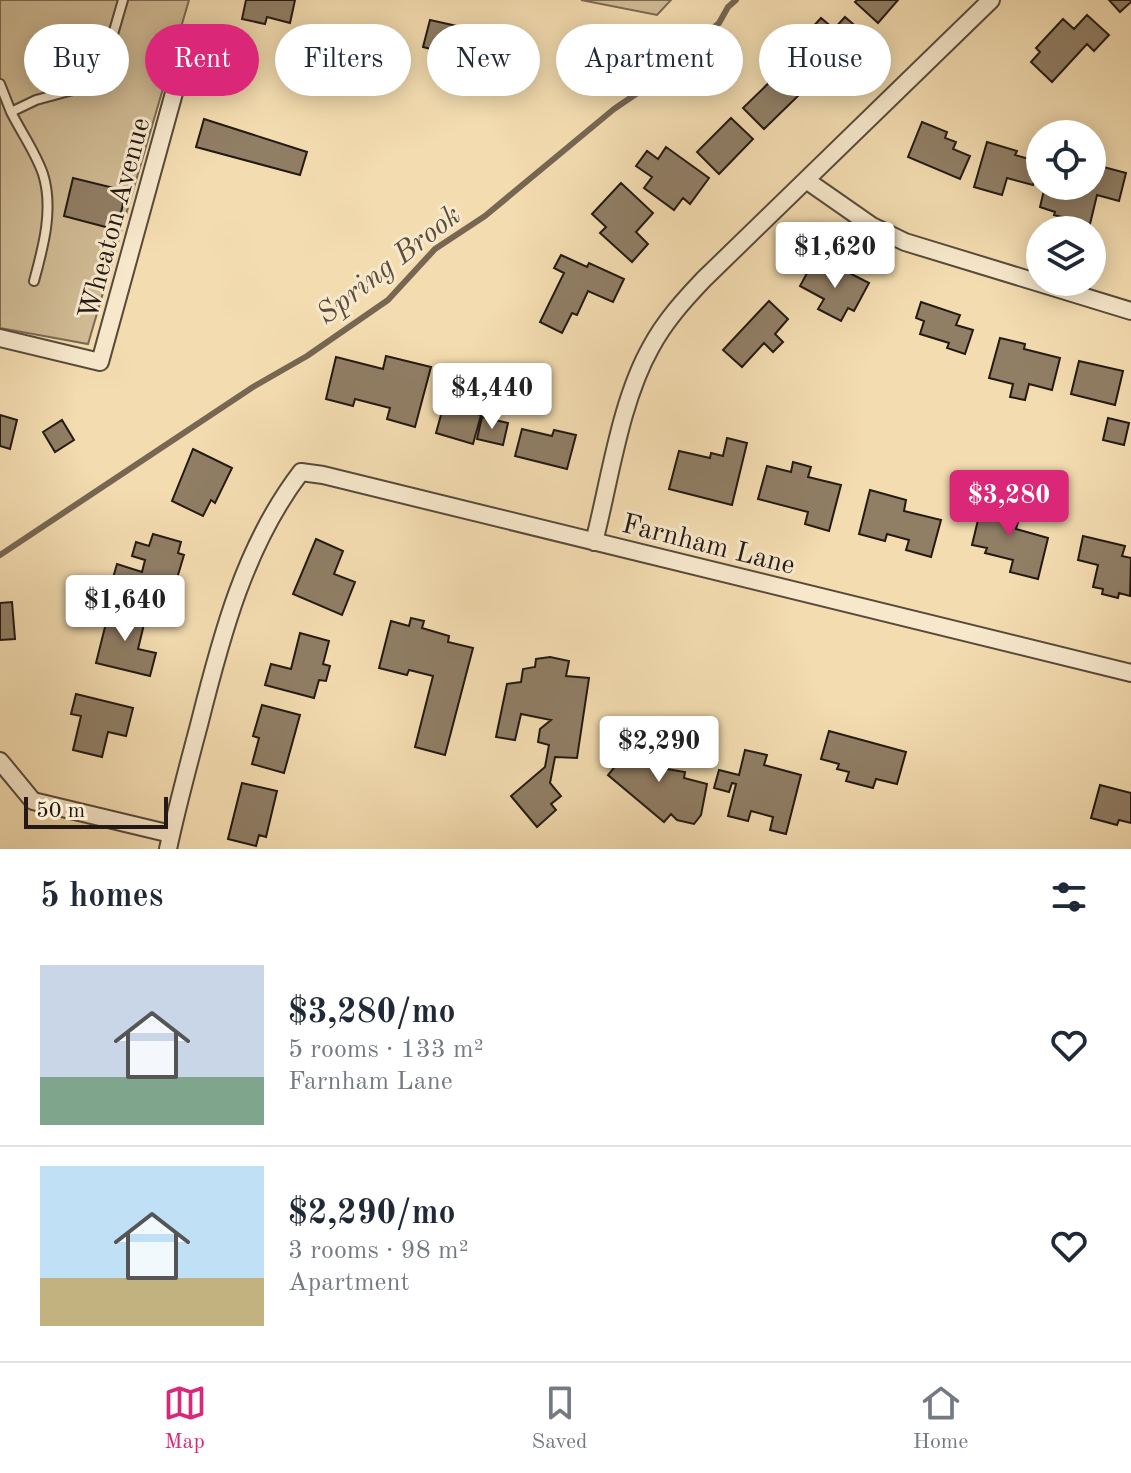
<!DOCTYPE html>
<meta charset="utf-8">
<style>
:root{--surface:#fff;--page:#f2f2f3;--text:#1f2937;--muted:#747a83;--line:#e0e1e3;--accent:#db2777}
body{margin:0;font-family:"Old Standard TT",serif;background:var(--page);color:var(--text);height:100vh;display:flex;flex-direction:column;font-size:30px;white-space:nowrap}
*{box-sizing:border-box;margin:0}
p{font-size:26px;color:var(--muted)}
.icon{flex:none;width:44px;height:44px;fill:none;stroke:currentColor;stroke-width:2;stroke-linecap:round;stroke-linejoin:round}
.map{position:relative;height:849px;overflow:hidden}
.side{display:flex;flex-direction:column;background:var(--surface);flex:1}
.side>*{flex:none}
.guide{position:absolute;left:24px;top:24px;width:1084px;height:72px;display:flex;gap:16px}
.tools{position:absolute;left:1026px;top:120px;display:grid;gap:16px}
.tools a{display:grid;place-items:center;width:80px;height:80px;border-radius:50%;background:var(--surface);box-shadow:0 4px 20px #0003;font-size:40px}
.scale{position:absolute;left:24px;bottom:20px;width:144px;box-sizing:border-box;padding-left:8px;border:4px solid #241914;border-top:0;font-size:22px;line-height:28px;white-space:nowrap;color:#241914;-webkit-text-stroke:6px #f7e8cc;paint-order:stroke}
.price{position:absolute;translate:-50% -68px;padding:0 18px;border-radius:8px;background:#fff;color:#222;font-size:26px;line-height:52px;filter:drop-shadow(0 2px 4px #0008)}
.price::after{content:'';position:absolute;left:50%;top:48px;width:24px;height:18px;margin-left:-12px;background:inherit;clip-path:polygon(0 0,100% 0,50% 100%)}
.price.current{background:var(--accent);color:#fff}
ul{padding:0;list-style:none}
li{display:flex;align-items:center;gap:24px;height:200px;padding:0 40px}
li+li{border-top:2px solid var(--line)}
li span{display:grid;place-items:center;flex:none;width:224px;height:160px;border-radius:0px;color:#555}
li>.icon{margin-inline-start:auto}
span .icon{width:96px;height:96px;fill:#fffc;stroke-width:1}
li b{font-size:34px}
h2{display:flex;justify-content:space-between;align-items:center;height:96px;padding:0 40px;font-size:34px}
.chip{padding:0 28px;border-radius:36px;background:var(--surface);box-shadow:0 4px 20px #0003;font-size:28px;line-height:72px}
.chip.current{background:var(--accent);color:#fff}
.menu{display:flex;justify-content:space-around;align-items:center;height:112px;border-top:2px solid var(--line);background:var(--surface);font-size:22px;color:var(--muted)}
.menu a{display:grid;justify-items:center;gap:4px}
.menu .current{color:var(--accent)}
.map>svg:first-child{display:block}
.green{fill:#d0bb95;stroke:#7a6a54;stroke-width:2}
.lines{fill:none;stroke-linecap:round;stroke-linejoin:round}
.stream{stroke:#766652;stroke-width:6}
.building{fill:#907e65;stroke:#241914;stroke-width:2}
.service-casing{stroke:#584a3b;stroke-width:12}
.minor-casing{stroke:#584a3b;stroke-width:20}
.service{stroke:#f7e8cc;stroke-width:8}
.minor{stroke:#f7e8cc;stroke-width:16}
.labels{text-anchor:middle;stroke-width:6;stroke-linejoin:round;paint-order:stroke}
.street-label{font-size:28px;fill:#241914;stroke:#f7e8cc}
.water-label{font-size:30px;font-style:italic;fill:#5b4d3d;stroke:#f7e8cc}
</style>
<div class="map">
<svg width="1131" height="849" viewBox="0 0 1131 849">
<rect width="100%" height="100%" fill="#f3dcb0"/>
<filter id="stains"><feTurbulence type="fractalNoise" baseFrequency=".0025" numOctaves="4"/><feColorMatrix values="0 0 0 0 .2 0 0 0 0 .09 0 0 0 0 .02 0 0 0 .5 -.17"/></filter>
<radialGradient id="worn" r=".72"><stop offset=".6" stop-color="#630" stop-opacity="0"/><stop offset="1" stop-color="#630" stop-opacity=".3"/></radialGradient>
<!-- green -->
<path class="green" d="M0 0H189L88 344 0 328Z
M581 0H671L657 15Z"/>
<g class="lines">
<!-- stream -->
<path class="stream" d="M0 555 253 387 307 356 388 300 435 249 485 216 614 109 639 92 719 23 728 7 736 0"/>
</g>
<!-- building -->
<path class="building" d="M246 0H295L290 23 267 17 265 24 242 19Z
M857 0H898L878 23 855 2Z
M1109 0H1131V2L1120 12Z
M1087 15 1109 35 1094 51 1087 44 1052 82 1031 62 1040 52 1036 48 1063 19 1074 29Z
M845 17 866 35 819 85 798 66 820 42 809 31 821 18 834 29Z
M430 20 466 28 465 31 476 34 470 59 423 47Z
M781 71 802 92 764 129 743 108Z
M731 118 753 139 719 174 697 152Z
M204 119 307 152 300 175 196 147Z
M922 122 947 132 945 138 956 142 953 149 970 156 960 179 908 157Z
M987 142 1017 151 1015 155 1039 162 1033 185 1007 178 1002 195 974 187Z
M666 147 709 178 690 204 683 198 674 210 644 188 652 177 636 166 647 151 658 159Z
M1096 165 1126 173 1119 201 1097 195 1090 224 1054 215 1055 212 1040 207 1045 186H1092Z
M73 178 126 191 117 230 64 216Z
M621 183 653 213 636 232 648 244 632 262 600 233 606 227 592 214Z
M561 255 587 267 589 263 624 279 613 302 588 291 577 315 572 313 562 333 540 322 564 273 554 268Z
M812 264 829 274 834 265 869 283 854 311 848 308 841 321 818 309 824 299 800 286Z
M769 301 788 319 775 334 783 342 773 352 764 343 742 367 723 350Z
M921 302 960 315 956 325 973 330 965 354 947 348 949 343 920 334 924 321 916 318Z
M1000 338 1025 344 1024 349 1060 358 1052 390 1029 384 1025 400 1010 397 1013 384 989 378Z
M386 356 431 367 415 427 387 419 390 408 355 399 353 406 326 399 336 357 383 369Z
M1079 361 1123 371 1115 405 1071 394Z
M444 404 481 415 473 444 436 433Z
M0 415 17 420 10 449 0 446Z
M482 417 508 423 503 445 477 439Z
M1108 418 1129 423 1124 445 1103 440Z
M62 420 74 440 55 452 43 432Z
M522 429 552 436 554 430 576 435 567 469 515 456Z
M727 438 747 443 732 505 669 489 679 451 710 458 711 453 723 456Z
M193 449 232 468 215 503 211 500 203 516 172 501Z
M793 462 811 467 808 477 841 485 829 531 805 524 808 512 758 499 767 466 791 472Z
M870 490 906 500 904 511 941 520 931 557 906 550 909 540 887 534 885 541 859 534Z
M984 495 1012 502 1010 509 1021 512 1016 529 1048 538 1038 579 1010 572 1013 560 985 553 987 548 972 545Z
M153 534 181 542 178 553 184 555 169 605 110 588 117 564 142 572 145 560 132 556 136 542 149 546Z
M1083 536 1125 546 1122 556 1131 558 1130 596 1119 593 1118 598 1102 594 1103 589 1093 587 1098 565 1078 560Z
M316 539 343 551 334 574 355 582 342 615 293 594Z
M12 602 15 639 0 640V603Z
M110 607 146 616 138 649 156 653 150 676 96 663Z
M411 618 424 621 422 628 449 636 448 642 473 648 445 755 415 747 433 676 409 670 407 675 379 668 391 621 409 626Z
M300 633 329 641 323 664 330 666 326 681 319 680 314 698 265 685 271 664 291 669Z
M550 657 569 661 566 676 589 678 577 758 555 757 550 783 561 796 551 804 556 810 537 827 511 796 545 767 549 745 538 742 540 729 551 720 521 714 515 740 496 737 507 684 521 682 523 669 535 667 536 659Z
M76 694 133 708 126 736 108 732 102 757 73 750 81 716 71 714Z
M262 705 300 715 284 773 252 764 259 738 253 736Z
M829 731 906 752 897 784 876 779 873 788 846 781 849 772 837 769 839 764 821 759Z
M641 735 663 753 661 764 667 769 685 772 684 778 707 784 701 815 694 824 677 820 671 814 664 822 608 775Z
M745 750 767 755 764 765 801 775 786 834 770 830 773 817 751 811 748 821 728 816 736 784 732 783 729 792 714 788 719 770 739 775Z
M242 783 277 791 266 837 259 835 256 846 228 839Z
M1100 785 1131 793V823L1119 820 1117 825 1091 818Z"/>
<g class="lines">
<defs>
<path id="service" d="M0 84 11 112 36 100 84 87 94 78 109 48 123 0
M11 112C21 132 36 153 43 174 54 209 43 248 34 281"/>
<path id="minor" d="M806 180 872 226 905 242 1131 311
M0 338 100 362 188 42
M594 542C610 480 620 402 651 347 665 321 684 300 704 279L991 0
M0 761 33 801 171 834
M168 849C177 807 188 766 199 725 221 637 245 545 301 472L323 475 1131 673"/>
</defs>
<!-- service casing -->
<use href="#service" class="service-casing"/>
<!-- minor casing -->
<use href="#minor" class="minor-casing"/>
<!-- service -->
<use href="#service" class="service"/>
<!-- minor -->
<use href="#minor" class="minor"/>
</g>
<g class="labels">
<!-- street labels -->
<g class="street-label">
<text transform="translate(113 218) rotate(-75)" y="10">Wheaton Avenue</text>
<text transform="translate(709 543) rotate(14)" y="10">Farnham Lane</text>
</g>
<!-- water labels -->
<g class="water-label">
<text transform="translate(388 264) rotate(-38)" y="10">Spring Brook</text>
</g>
</g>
<rect width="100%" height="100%" filter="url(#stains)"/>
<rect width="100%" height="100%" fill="url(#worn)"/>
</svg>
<div class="tools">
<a><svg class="icon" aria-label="locate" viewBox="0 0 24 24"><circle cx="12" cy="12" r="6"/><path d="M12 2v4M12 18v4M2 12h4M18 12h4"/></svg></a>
<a><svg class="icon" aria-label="layers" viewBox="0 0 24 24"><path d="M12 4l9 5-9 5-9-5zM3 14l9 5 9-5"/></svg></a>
</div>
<div class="scale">50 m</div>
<b class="price" style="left:835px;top:290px">$1,620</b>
<b class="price" style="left:492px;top:431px">$4,440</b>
<b class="price current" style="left:1009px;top:538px">$3,280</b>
<b class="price" style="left:125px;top:643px">$1,640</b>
<b class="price" style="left:659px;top:784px">$2,290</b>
<div class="guide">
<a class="chip">Buy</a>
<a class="chip current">Rent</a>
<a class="chip">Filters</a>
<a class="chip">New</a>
<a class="chip">Apartment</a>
<a class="chip">House</a>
</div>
</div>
<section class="side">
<h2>5 homes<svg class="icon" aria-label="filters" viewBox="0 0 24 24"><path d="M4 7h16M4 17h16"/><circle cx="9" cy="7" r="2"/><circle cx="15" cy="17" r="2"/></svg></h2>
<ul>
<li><span style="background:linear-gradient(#c9d6e8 70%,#7fa58c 0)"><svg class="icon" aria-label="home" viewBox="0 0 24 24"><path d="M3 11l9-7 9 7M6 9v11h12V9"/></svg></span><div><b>$3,280/mo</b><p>5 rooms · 133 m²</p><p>Farnham Lane</p></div><svg class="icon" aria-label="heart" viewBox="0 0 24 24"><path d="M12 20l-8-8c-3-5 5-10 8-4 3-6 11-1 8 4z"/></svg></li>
<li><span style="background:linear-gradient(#bfe0f5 70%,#c2b280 0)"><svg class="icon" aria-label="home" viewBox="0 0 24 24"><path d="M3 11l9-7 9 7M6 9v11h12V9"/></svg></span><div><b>$2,290/mo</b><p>3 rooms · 98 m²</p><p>Apartment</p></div><svg class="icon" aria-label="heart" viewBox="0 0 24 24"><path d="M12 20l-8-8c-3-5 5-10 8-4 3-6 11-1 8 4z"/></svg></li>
</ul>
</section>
<nav class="menu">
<a class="current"><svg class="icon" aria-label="map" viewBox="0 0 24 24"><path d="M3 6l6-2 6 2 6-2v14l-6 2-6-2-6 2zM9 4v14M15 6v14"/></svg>Map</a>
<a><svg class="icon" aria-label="saved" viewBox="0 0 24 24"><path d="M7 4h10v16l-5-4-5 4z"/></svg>Saved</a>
<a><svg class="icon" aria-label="home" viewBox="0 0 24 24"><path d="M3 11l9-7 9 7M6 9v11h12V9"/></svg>Home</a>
</nav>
